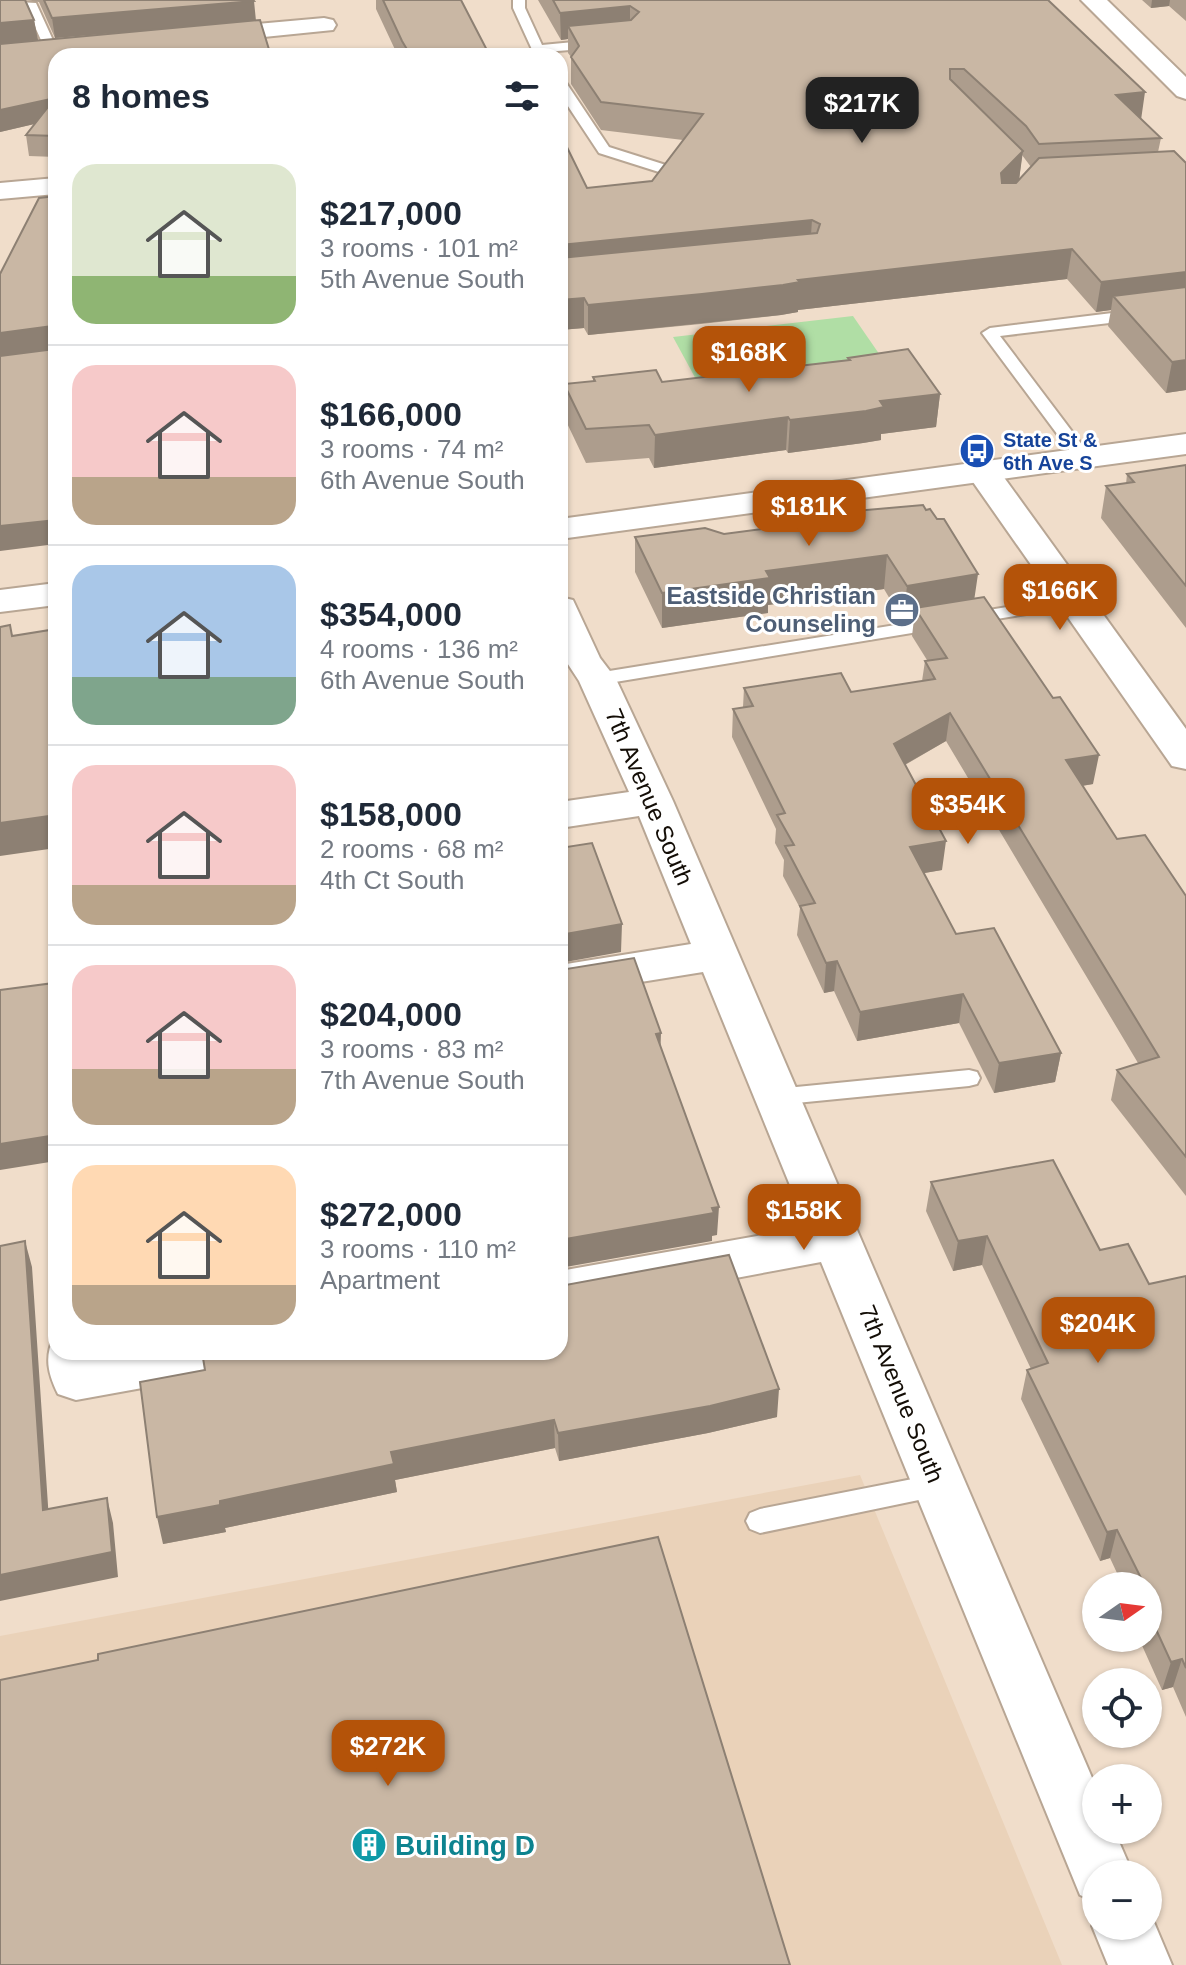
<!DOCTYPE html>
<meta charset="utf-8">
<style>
:root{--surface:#fff;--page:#f6f6f7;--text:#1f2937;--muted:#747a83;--line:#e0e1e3;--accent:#b45309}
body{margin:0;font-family:Arial,sans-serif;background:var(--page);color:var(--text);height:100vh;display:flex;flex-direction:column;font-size:30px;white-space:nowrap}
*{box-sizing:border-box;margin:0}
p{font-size:26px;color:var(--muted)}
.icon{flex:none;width:44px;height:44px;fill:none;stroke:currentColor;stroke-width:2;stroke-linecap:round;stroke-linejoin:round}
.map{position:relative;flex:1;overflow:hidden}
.details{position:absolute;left:48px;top:48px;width:520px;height:1312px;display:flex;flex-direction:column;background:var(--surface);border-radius:24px;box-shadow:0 2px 6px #0004}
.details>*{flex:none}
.needle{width:52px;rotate:76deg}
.tools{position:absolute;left:1082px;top:1572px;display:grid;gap:16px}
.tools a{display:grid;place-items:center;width:80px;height:80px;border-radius:50%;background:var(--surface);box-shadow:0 2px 6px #0004;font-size:40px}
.price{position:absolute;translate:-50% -68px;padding:0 18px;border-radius:16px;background:var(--accent);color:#fff;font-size:26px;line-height:52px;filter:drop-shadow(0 2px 4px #0008)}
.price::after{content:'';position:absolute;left:50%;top:48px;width:24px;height:18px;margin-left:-12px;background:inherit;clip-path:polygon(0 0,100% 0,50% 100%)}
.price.active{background:#222;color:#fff}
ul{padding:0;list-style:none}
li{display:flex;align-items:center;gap:24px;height:200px;padding:0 24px}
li+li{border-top:2px solid var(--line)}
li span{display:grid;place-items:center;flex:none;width:224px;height:160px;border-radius:24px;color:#555}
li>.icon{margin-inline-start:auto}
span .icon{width:96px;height:96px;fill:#fffc;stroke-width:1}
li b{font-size:34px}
h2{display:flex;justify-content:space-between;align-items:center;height:96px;padding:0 24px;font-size:34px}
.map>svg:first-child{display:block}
.built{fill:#ead2b9}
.green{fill:#b0dea5}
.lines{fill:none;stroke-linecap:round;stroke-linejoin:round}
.service-casing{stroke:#b8a694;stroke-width:4}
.minor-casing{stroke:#b8a694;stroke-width:4}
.tertiary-casing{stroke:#b8a694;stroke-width:4}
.service{fill:#fff;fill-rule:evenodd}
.minor{fill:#fff;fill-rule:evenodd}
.tertiary{fill:#fff;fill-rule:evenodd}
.wall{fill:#ad9d8d;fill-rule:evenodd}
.shaded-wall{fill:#8d8073}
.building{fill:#c9b7a4;stroke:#8d8073;stroke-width:2}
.labels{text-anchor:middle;stroke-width:6;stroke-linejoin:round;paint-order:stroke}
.far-transit-label{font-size:20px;font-weight:bold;fill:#164399;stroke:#fff;text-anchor:start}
.service-label{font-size:24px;font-weight:bold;fill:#4e5e75;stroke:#fff;text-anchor:end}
.street-label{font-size:24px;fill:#130d06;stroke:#fff}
.near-culture-label{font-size:28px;font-weight:bold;fill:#0d838f;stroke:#fff;text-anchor:start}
</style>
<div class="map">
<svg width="1186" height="1965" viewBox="0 0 1186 1965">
<rect width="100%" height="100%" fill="#f0ddca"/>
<!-- built -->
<path class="built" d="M860 1475 1062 1965H0V1636Z"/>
<!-- green -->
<path class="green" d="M853 316 884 361 698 383 673 337Z"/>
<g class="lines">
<defs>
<path id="service" d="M513 0H525V8L542 45 595 40 601 44 595 48 545 52 547 56H535L513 8Z
M0 1 36 3 57 49 55 52 45 49 27 9H0Z
M560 80 565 81 609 147 669 166V172H659L599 153 560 94Z
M1186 304V314L1000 336 1092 458 1084 463 1078 462 982 333 990 328Z
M1075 596 1081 597 1084 601 1081 605 597 685 588 679 597 673Z
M969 1070 977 1072 980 1078 977 1084 969 1086 776 1105 768 1103 764 1097 768 1091 776 1089Z
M938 1474 948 1477 952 1485 948 1493 938 1496 760 1533 750 1529 746 1521 750 1513 760 1509Z"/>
<path id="minor" d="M1081 0H1107L1186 77V99L1177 96Z
M324 18 333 20 336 25 333 30 203 43 194 41 191 36 194 31 203 29Z
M56 178V194L0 199V183Z
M983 462 995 465 1186 729V769L1172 766 966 472 971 465Z
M560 597 573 600 600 658 616 679 673 801 1096 1787V1830H1114L1133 1874H1096V1902L1080 1895 821 1262 560 1311V1271L807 1227 703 972 560 995V965L691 944 639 816 560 828V802L629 792 579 681 560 652Z
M54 1337 56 1352H251L243 1367 225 1373 76 1400 58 1394C48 1374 44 1357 54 1337Z
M1148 1908 1172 1965H1108L1092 1926 1096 1917V1926H1148Z"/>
<path id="tertiary" d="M1186 434V454L560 539V519Z
M56 583V605L0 612V590Z"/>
</defs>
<!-- service casing -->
<use href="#service" class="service-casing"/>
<!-- minor casing -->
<use href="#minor" class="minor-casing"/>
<!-- tertiary casing -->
<use href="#tertiary" class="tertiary-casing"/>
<!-- service -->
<use href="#service" class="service"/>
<!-- minor -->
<use href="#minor" class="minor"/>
<!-- tertiary -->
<use href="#tertiary" class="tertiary"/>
</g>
<!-- wall -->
<path class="wall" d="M0 0H253L255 20H260L271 56H56V157L29 156 26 135 34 124 0 132V44L185 27 55 38 39 2 26 0 34 20 38 40 0 44Z
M376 0H461L490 56H398L376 9Z
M538 0H1048L1141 119 1161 138 1158 152 1186 390 1166 393 1108 326 1111 310 1096 312 1067 279 798 310V312L781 315 701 324 588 335 584 328 560 330V133L587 188 652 181 683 140 601 130 571 84V57L568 53V39L561 40ZM1022 155 1031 167 1019 180Z
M1142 0H1186V21L1169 6 1151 8Z
M848 358 940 394 936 427 881 434V440L863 443 788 453 786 450 654 468 649 458 586 463 564 417V384L593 381V377L662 382 848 360Z
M1186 465V628L1101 518 1106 486 1126 484 1127 474Z
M923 505 974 598 1093 784 1082 786 1117 839 1186 896V1196L1111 1100 1117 1070 1138 1063 946 741 905 765 942 870 924 873 956 934 1061 1053 1055 1082 994 1093 959 1023 857 1041 834 991 824 993 797 935 800 908 783 876 784 860 775 843 776 829 732 737 733 709 743 707 744 688 851 692 922 681 925 661 927 660 912 636 914 619 903 621 884 589 768 605V613L662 628 635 572V537L724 534 787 526V517Z
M931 1182 1100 1250 1149 1284 1186 1276V1717L1173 1687 1162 1690 1140 1641 1141 1638H1148V1586H1123L1110 1558 1100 1561 1021 1399 1027 1370 1031 1369 982 1265 953 1271 926 1211Z
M371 1357 777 1417 708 1433 559 1461 555 1448 395 1480 397 1492 225 1528 226 1532 163 1544 205 1370Z"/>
<!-- shaded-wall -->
<path class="shaded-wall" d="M1152 0H1170L1169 6 1151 8Z
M254 1 256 21 55 38 52 18Z
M630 6V33L568 26V39L561 40 560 13Z
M34 20 38 40 0 44V23Z
M1145 92 1141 120 1116 95Z
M55 98 56 119 0 132V110Z
M1023 151 1019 180 998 202 1001 173Z
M812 220 810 250 560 275V245Z
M1072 249 1067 279 798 310V312L781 315 588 335V305L798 280Z
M1186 272V302L1113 296 1111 310 1096 312 1101 282Z
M584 298V328L560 330V300Z
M52 326 56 349 0 356V333Z
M1186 360V390L1166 393 1172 362Z
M940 394 936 427 881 434V440L863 443 788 453 790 420 880 401Z
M788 417 786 450 654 468 655 435Z
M56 520V544L0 551V526Z
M887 555 884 589 768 605V613L662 628V593L766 571Z
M978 574 973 608H915L914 619 903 621 907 586Z
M950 713 946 741 890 773 894 744Z
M1099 755 1093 784 1061 789 1066 760Z
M56 815V848L0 856V823Z
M946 841 942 870 907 876 910 847Z
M622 924 621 952 560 963V935Z
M837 961 834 991 824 993 826 963Z
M963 994 959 1023 857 1041 860 1012Z
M661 1033 660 1061 656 1034Z
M1061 1053 1055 1082 994 1093 999 1063Z
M56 1135V1161L0 1170V1144Z
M719 1207 717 1235 712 1236V1241L560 1268V1240Z
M987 1236 982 1265 953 1271 958 1241Z
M25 1241 32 1267 50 1535 43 1510Z
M779 1389 777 1417 708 1433 559 1461 558 1433Z
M554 1420 555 1448 395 1480 397 1492 225 1528 226 1532 163 1544 157 1517 391 1452Z
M107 1498 113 1523 118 1577 0 1601V1575Z
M1117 1530 1110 1558 1100 1561 1107 1532Z
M1182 1659 1173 1687 1162 1690 1171 1662Z"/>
<!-- building -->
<path class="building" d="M0 0H25L34 20 0 23Z
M44 0H253L254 1 52 18Z
M383 0H461L490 56H411L402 41Z
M553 0H1048L1145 92 1116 95 1161 138 1039 144 1026 126 964 69H950V79L1023 151 1001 173 1002 183H1016L1039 158 1174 151 1186 163V272L1101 282 1072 249 798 280 800 282 783 285 702 294 588 305 584 298 560 300V258L817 233 820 224 812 220 560 245V133L587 188 652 181 703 114 601 102 571 57 579 46 568 26 631 20 639 12 630 6 560 13Z
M260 20 271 56H56V136L26 135 55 98 0 110V44Z
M56 196V520L0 526V356L54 349 55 329 52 326 0 333V274L39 198Z
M1186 287V360L1172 362 1113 296Z
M908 349 940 394 880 401 884 407 866 411 790 420 788 417 655 435 649 425 586 429 564 384 595 381 593 377 656 370 662 382 850 360 848 358Z
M1186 465V586L1106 486 1134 482 1127 474Z
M923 505 926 510 930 509 937 519H944L978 574 907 586 887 555 766 571 770 578 662 593 635 537 705 528 724 534 792 525 787 517Z
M984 597 1053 698 1060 697 1099 755 1066 760 1117 839 1145 835 1186 896V1157L1117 1070 1159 1057 950 713 894 744 946 841 910 847 956 934 994 928 1061 1053 999 1063 963 994 860 1012 837 961 826 963 800 906 815 903 785 846 794 845 777 815 785 813 733 709 753 706 744 688 841 673 851 692 935 679 925 661 947 658 915 608Z
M10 625 12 636 56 629V815L0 823V627Z
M592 843 622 924 560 935V848Z
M634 958 661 1033 656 1034 719 1207 712 1208 714 1213 560 1240V970Z
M54 983 56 1027V1135L0 1144V990Z
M1053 1160 1100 1250 1128 1244 1149 1284 1186 1276V1668L1182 1659 1171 1662 1148 1612 1157 1611 1148 1593V1586H1145L1117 1530 1107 1532 1027 1370 1048 1363 987 1236 958 1241 931 1182Z
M25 1241 43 1510 107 1498 112 1552 0 1575V1246Z
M729 1255 779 1389 710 1406 558 1433 554 1420 391 1452 394 1464 220 1501V1505L157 1517 140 1382 205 1370 202 1352H370L371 1357 398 1352H560V1286Z
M658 1537 790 1965H0V1680L98 1660V1654Z"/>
<!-- icons -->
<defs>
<symbol id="bus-disc" viewBox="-11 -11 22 22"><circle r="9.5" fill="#1a4fb4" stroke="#fff"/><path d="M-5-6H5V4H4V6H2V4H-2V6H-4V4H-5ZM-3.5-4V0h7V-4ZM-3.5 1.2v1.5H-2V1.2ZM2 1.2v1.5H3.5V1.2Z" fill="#fff"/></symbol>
<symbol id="office-disc" viewBox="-11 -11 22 22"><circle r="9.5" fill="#5c6f8a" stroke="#fff"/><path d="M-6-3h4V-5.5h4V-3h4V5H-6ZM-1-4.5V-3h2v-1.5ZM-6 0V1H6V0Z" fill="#fff"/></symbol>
<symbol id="building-disc" viewBox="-11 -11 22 22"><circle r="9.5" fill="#0f9aa8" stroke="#fff"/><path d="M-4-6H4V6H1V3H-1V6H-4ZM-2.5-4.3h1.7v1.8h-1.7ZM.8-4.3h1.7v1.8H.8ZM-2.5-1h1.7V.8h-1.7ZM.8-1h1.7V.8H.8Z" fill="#fff"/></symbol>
</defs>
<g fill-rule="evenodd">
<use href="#bus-disc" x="957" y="431" width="40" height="40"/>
<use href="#office-disc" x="882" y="590" width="40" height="40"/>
<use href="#building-disc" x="349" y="1825" width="40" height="40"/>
</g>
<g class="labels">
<!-- far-transit labels -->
<g class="far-transit-label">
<text x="1003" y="447">State St &amp;<tspan x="1003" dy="23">6th Ave S</tspan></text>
</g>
<!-- service labels -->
<g class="service-label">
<text x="876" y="604">Eastside Christian<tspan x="876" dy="28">Counseling</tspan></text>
</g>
<!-- street labels -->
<g class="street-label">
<text transform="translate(649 797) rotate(67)" y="8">7th Avenue South</text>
<text transform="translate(901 1394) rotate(68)" y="8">7th Avenue South</text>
</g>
<!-- near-culture labels -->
<g class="near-culture-label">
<text x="395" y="1855">Building D</text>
</g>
</g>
</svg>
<div class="tools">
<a><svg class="needle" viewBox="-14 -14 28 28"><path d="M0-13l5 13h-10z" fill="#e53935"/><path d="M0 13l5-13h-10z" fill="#747a83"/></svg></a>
<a><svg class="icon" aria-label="locate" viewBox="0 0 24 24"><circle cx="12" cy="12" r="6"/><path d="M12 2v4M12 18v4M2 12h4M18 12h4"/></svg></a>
<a>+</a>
<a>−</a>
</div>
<b class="price active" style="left:862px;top:145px">$217K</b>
<b class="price" style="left:749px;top:394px">$168K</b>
<b class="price" style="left:809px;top:548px">$181K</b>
<b class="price" style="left:1060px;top:632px">$166K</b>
<b class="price" style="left:968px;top:846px">$354K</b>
<b class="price" style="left:804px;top:1252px">$158K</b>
<b class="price" style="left:1098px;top:1365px">$204K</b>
<b class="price" style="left:388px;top:1788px">$272K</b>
<section class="details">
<h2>8 homes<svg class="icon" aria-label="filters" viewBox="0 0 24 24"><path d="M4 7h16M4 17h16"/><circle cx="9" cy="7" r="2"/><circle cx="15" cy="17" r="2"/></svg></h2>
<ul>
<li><span style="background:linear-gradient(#dfe7d0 70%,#8fb573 0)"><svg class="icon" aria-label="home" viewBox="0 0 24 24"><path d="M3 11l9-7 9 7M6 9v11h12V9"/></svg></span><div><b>$217,000</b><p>3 rooms · 101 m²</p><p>5th Avenue South</p></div></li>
<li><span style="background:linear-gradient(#f6c9c9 70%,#b9a48a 0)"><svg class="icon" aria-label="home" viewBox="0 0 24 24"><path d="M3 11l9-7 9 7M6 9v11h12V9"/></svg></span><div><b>$166,000</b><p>3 rooms · 74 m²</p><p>6th Avenue South</p></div></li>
<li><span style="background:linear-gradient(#a9c7e8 70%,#7fa58c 0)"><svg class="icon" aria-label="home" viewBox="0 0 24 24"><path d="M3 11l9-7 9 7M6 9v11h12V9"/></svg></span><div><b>$354,000</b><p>4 rooms · 136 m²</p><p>6th Avenue South</p></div></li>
<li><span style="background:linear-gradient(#f6c9c9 75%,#b9a48a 0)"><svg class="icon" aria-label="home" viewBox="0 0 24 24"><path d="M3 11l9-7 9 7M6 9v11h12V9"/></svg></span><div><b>$158,000</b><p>2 rooms · 68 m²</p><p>4th Ct South</p></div></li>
<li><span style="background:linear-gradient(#f6c9c9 65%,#b9a48a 0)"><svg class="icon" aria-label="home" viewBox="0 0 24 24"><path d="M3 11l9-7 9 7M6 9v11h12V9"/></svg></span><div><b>$204,000</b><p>3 rooms · 83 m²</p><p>7th Avenue South</p></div></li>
<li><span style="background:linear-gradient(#ffd9b3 75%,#b9a48a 0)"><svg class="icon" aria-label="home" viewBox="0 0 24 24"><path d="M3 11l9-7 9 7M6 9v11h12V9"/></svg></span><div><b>$272,000</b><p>3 rooms · 110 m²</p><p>Apartment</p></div></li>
</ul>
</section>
</div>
